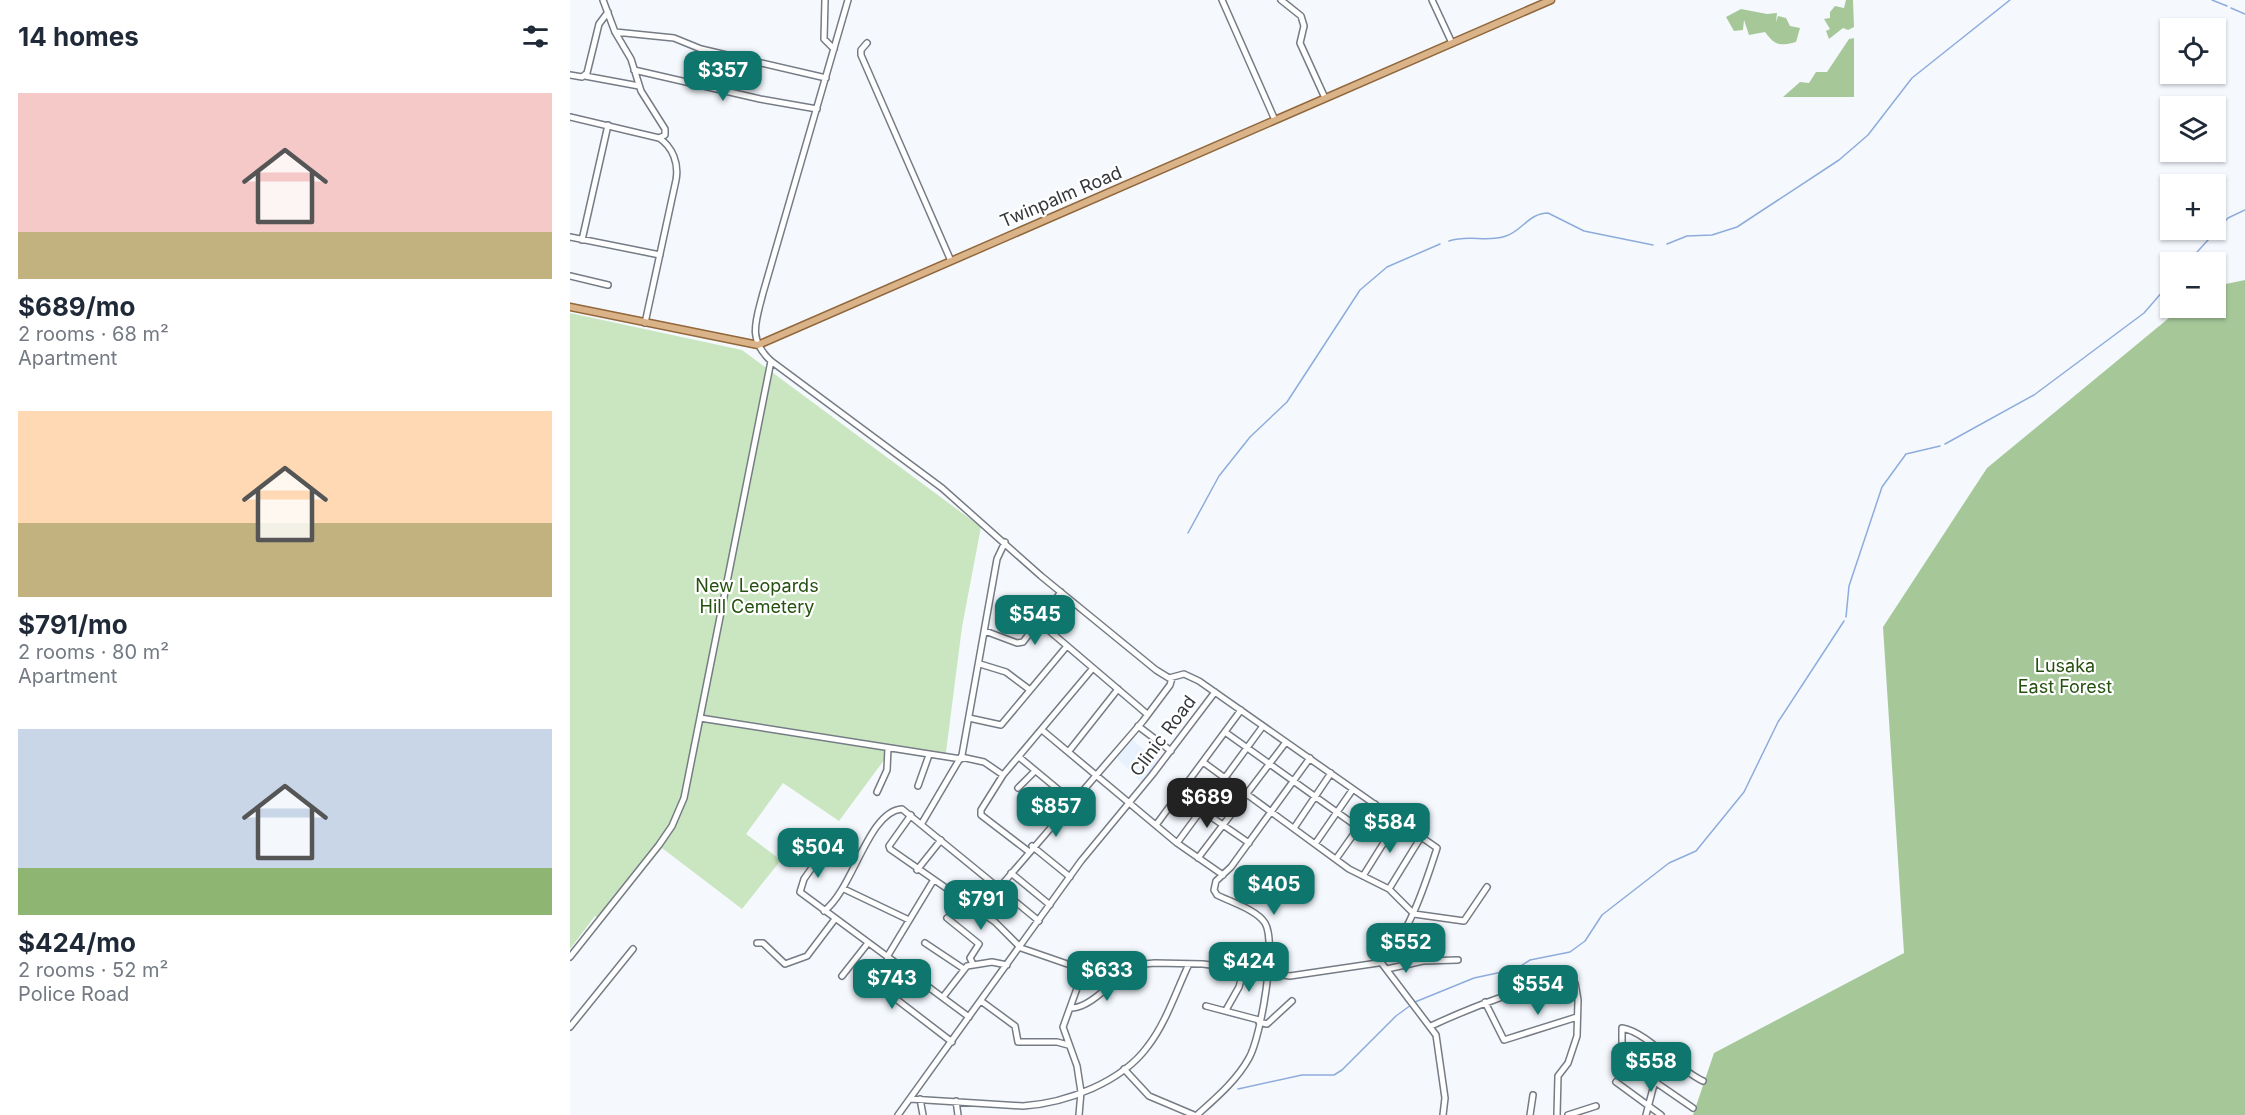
<!DOCTYPE html>
<meta charset="utf-8">
<style>
:root{--surface:#fff;--page:#f2f2f3;--text:#1f2937;--muted:#747a83;--accent:#0f766e}
body{margin:0;font-family:Inter,sans-serif;background:var(--page);color:var(--text);height:100vh;display:flex;flex-direction:column;font-size:22px;white-space:nowrap}
*{box-sizing:border-box;margin:0}
p{font-size:20px;color:var(--muted)}
.icon{flex:none;width:33px;height:33px;fill:none;stroke:currentColor;stroke-width:2;stroke-linecap:round;stroke-linejoin:round}
.map{position:relative;flex:1;overflow:hidden}
.sheet{display:flex;flex-direction:column;background:var(--surface);width:570px}
.sheet>*{flex:none}
.fabs{position:absolute;left:1590px;top:18px;display:grid;gap:12px}
.fabs a{display:grid;place-items:center;width:66px;height:66px;border-radius:0px;background:var(--surface);box-shadow:0 2px 4px #0004;font-size:30px}
.price{position:absolute;translate:-50% -51px;padding:0 14px;border-radius:12px;background:var(--accent);color:#fff;font-size:20px;line-height:39px;filter:drop-shadow(0 2px 3px #0008)}
.price::after{content:'';position:absolute;left:50%;top:36px;width:18px;height:14px;margin-left:-9px;background:inherit;clip-path:polygon(0 0,100% 0,50% 100%)}
.price.selected{background:#222;color:#fff}
ul{padding:0;list-style:none}
li{display:grid;align-content:center;gap:12px;height:318px;padding:0 18px}
li span{display:grid;place-items:center;height:186px;border-radius:0px;color:#555}
li>.icon{margin-inline-start:auto}
span .icon{width:108px;height:108px;fill:#fffc;stroke-width:1}
li b{font-size:26px}
h2{display:flex;justify-content:space-between;align-items:center;height:72px;padding:0 18px;font-size:26px}
main{display:flex;flex:1;min-height:0}
.map>svg:first-child{display:block}
.built{fill:#e8f1fe}
.green{fill:#cae6c0}
.forest{fill:#a6c899}
.lines{fill:none;stroke-linecap:round;stroke-linejoin:round}
.stream{stroke:#8eacdb;stroke-width:1.5}
.minor-casing{stroke:#767c85;stroke-width:8}
.major-casing{stroke:#91673b;stroke-width:9}
.minor{stroke:#fff;stroke-width:5}
.major{stroke:#dab389;stroke-width:6}
.labels{text-anchor:middle;stroke-width:4.5;stroke-linejoin:round;paint-order:stroke}
.street-label{font-size:18px;fill:#35373b;stroke:#fff}
.park-label{font-size:18px;fill:#25500f;stroke:#fff}
</style>
<main>
<section class="sheet">
<h2>14 homes<svg class="icon" aria-label="filters" viewBox="0 0 24 24"><path d="M4 7h16M4 17h16"/><circle cx="9" cy="7" r="2"/><circle cx="15" cy="17" r="2"/></svg></h2>
<ul>
<li><span style="background:linear-gradient(#f6c9c9 75%,#c2b280 0)"><svg class="icon" aria-label="home" viewBox="0 0 24 24"><path d="M3 11l9-7 9 7M6 9v11h12V9"/></svg></span><div><b>$689/mo</b><p>2 rooms · 68 m²</p><p>Apartment</p></div></li>
<li><span style="background:linear-gradient(#ffd9b3 60%,#c2b280 0)"><svg class="icon" aria-label="home" viewBox="0 0 24 24"><path d="M3 11l9-7 9 7M6 9v11h12V9"/></svg></span><div><b>$791/mo</b><p>2 rooms · 80 m²</p><p>Apartment</p></div></li>
<li><span style="background:linear-gradient(#c9d6e8 75%,#8fb573 0)"><svg class="icon" aria-label="home" viewBox="0 0 24 24"><path d="M3 11l9-7 9 7M6 9v11h12V9"/></svg></span><div><b>$424/mo</b><p>2 rooms · 52 m²</p><p>Police Road</p></div></li>
</ul>
</section>
<div class="map">
<svg width="1675" height="1115" viewBox="0 0 1675 1115">
<rect width="100%" height="100%" fill="#f5f9fe"/>
<!-- built -->
<path class="built" d="M563 740 589 763 572 783 547 758Z"/>
<!-- green -->
<path class="green" d="M0 313 172 350 411 527 392 627 375 760 320 752 269 821 213 783 176 834 211 860 172 909 92 848 33 921 25 916 0 949Z"/>
<!-- forest -->
<path class="forest" d="M1276 0H1283L1284 27 1278 30 1273 28 1259 39 1256 31 1260 29 1254 19 1260 18V12L1265 6 1274 8Z
M1171 9 1197 14 1207 13 1206 22 1208 16 1216 18 1220 26 1230 28 1226 42C1210 46 1205 46 1195 32L1179 35 1174 20 1173 30 1164 31 1156 17Z
M1284 38V97H1213L1230 82 1239 83 1246 72H1257L1279 39Z
M1675 280V1115H1123L1144 1053 1334 953 1313 627 1417 468 1611 308H1646V286Z"/>
<g class="lines">
<!-- stream -->
<path class="stream" d="M1642 0 1657 6
M1661 8 1675 14
M879 241C900 234 916 243 936 236 952 231 959 213 978 213L1014 231 1083 245
M1097 244 1117 236 1142 235 1167 227 1269 160 1298 135 1342 78 1440 0
M1618 262 1658 218 1675 210
M1375 444 1464 395 1574 313 1600 283
M618 533 649 476 680 437 717 402 790 290 817 267 870 244
M1276 617 1279 586 1312 487 1336 454 1370 446
M845 1002 904 978 946 969 960 960 1000 952 1015 941 1032 915 1099 863 1126 851 1174 792 1208 722 1274 621
M668 1089 732 1075H764L772 1070 826 1016 841 1005"/>
<defs>
<path id="minor" d="M33 0 45 32 61 59 71 91 95 129V135L89 138
M255 0 254 39 264 49
M278 0 193 293C186 321 177 339 201 361L372 488 471 576 586 670 599 678 614 674 629 681 867 848C857 879 836 946 808 963L720 976 633 964 585 963 518 969 506 967 451 948 425 922 320 849 319 846 341 815
M652 0 705 120
M711 0 731 16 734 26 730 43 755 98
M862 0 882 43
M45 32 104 38 131 49 256 78
M297 43 291 50V55L381 261
M64 70 190 99 247 109
M0 75 12 77 17 73 29 24 38 12
M15 76 69 86
M0 117 89 138C103 147 109 164 106 180L75 323
M0 237 90 255
M12 240 38 125
M0 276 38 285
M469 622 577 714
M415 631 447 643 453 642 491 592
M410 664 436 672 460 690
M130 718 391 759
M399 718 431 725 497 646
M568 726 601 751
M472 730 607 843 653 875
M655 732 789 828
M499 751 548 689
M391 757 414 762 433 775
M449 757 502 801
M633 762 779 869 819 889 844 914 894 921 917 887
M348 786 359 755
M448 788 464 772
M307 792 317 770 318 748
M608 794 679 843
M352 823 392 755 427 559 435 542
M586 825 671 710
M724 828 761 773
M263 838 234 879 230 892 399 1017
M607 843 693 726
M745 844 783 789
M462 846 500 877
M458 851 411 815V810L433 775 523 668
M628 858 716 742
M766 859 805 804
M347 870 371 840
M441 873 480 905
M793 876 828 820
M429 888 573 721 600 685 602 678
M274 889 339 920
M819 889 851 837
M254 911C283 890 298 811 332 809L469 921
M377 918 409 944 400 958 403 964
M187 943H193L215 964 237 956 265 919
M355 943 394 969
M0 957 89 845 102 826 114 798 201 361
M317 957 363 881
M810 961 866 1035 875 1098 873 1115
M326 963 312 984 313 989 382 1042
M817 969 853 961 888 960
M272 976 298 943
M373 997 397 966 422 962 437 965
M411 1001 445 1026 448 1042H487L498 1045
M915 1002 934 1040 1007 1017
M636 1006 689 1020
M500 1008C518 1009 547 981 555 965
M656 1010 669 987 674 969
M689 1022 697 1024 722 1001
M861 1026C889 1013 977 975 1005 983L1008 1000 1007 1036 998 1063 988 1076 987 1115
M0 1027 63 949
M554 1069 579 1096 624 1115
M1046 1082 1091 1115
M340 1099 453 1106C497 1103 552 1082 578 1046 596 1023 606 991 619 964
M350 1099 353 1115
M386 1101 388 1115
M1123 1108 1052 1059V1028C1077 1032 1107 1069 1133 1081
M328 1115 511 861 582 775 645 692
M509 1115 511 1092 507 1066 493 1027 514 969
M627 1115C646 1098 667 1080 679 1058 691 1037 707 943 695 923 687 910 661 902 647 895L644 890 646 881 661 867 740 758
M960 1115 963 1095
M998 1115 1026 1106
M1076 1115 1092 1054"/>
<path id="major" d="M0 307 188 345 981 0"/>
</defs>
<!-- minor casing -->
<use href="#minor" class="minor-casing"/>
<!-- major casing -->
<use href="#major" class="major-casing"/>
<!-- minor -->
<use href="#minor" class="minor"/>
<!-- major -->
<use href="#major" class="major"/>
</g>
<g class="labels">
<!-- street labels -->
<g class="street-label">
<text transform="translate(491 197) rotate(-23)" y="6">Twinpalm Road</text>
<text transform="translate(593 736) rotate(-53)" y="6">Clinic Road</text>
</g>
<!-- park labels -->
<g class="park-label">
<text x="187" y="592">New Leopards<tspan x="187" dy="21">Hill Cemetery</tspan></text>
<text x="1495" y="672">Lusaka<tspan x="1495" dy="21">East Forest</tspan></text>
</g>
</g>
</svg>
<div class="fabs">
<a><svg class="icon" aria-label="locate" viewBox="0 0 24 24"><circle cx="12" cy="12" r="6"/><path d="M12 2v4M12 18v4M2 12h4M18 12h4"/></svg></a>
<a><svg class="icon" aria-label="layers" viewBox="0 0 24 24"><path d="M12 4l9 5-9 5-9-5zM3 14l9 5 9-5"/></svg></a>
<a>+</a>
<a>−</a>
</div>
<b class="price" style="left:153px;top:102px">$357</b>
<b class="price" style="left:465px;top:646px">$545</b>
<b class="price selected" style="left:637px;top:829px">$689</b>
<b class="price" style="left:486px;top:838px">$857</b>
<b class="price" style="left:820px;top:854px">$584</b>
<b class="price" style="left:248px;top:879px">$504</b>
<b class="price" style="left:704px;top:916px">$405</b>
<b class="price" style="left:411px;top:931px">$791</b>
<b class="price" style="left:836px;top:974px">$552</b>
<b class="price" style="left:679px;top:993px">$424</b>
<b class="price" style="left:537px;top:1002px">$633</b>
<b class="price" style="left:322px;top:1010px">$743</b>
<b class="price" style="left:968px;top:1016px">$554</b>
<b class="price" style="left:1081px;top:1093px">$558</b>
</div>
</main>
